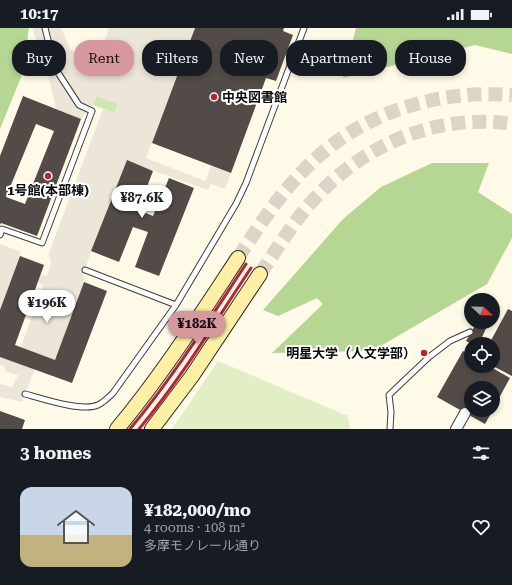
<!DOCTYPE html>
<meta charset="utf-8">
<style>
:root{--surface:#171b24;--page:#20242c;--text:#f1f3f6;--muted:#9ea1a6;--accent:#d6979f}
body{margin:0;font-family:"Roboto Serif","Noto Sans JP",serif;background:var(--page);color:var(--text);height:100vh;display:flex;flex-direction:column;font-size:15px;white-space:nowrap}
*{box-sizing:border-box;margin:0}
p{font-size:13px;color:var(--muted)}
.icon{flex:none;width:22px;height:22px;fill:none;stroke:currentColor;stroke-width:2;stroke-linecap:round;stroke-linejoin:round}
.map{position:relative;height:401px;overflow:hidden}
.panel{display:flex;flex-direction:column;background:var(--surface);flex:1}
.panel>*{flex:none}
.banner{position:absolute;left:12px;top:12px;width:488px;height:36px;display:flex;gap:8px}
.needle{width:26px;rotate:112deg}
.buttons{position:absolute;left:464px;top:265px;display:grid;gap:8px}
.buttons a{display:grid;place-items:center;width:36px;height:36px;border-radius:50%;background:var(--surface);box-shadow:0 2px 6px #0003;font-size:20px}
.price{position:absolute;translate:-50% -34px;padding:0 9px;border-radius:14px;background:#fff;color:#222;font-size:13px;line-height:26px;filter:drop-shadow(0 1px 2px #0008)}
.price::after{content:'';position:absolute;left:50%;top:24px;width:12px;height:9px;margin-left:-6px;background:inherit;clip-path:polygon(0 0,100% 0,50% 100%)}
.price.on{background:var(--accent);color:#111}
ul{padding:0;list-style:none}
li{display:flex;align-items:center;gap:12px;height:100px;padding:0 20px}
li span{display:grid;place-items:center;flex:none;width:112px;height:80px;border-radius:12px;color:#555}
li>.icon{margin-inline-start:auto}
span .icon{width:48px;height:48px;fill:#fffc;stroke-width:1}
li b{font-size:17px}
h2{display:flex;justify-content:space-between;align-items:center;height:48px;padding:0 20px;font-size:17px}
.tag{padding:0 14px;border-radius:16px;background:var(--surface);box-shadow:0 2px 6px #0003;font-size:14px;line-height:36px}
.tag.on{background:var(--accent);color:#111}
.status{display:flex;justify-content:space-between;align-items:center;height:28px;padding:0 20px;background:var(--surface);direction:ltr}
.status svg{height:11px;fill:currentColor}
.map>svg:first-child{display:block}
.green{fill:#d1e7b3}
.forest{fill:#b5d793}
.pitch{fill:#e2eec5}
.plaza{fill:#ece6d9}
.building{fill:#524b47;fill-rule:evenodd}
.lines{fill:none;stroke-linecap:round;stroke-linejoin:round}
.secondary-tunnel{stroke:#dad5c7;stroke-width:14;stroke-dasharray:14 7;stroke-linecap:butt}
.lane-casing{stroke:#3d3d3d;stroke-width:7}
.street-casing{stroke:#3d3d3d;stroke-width:12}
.secondary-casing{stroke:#2c2c2c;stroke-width:16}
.lane{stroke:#fff;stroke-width:5}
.street{stroke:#fff;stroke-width:10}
.secondary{stroke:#fdefa4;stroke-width:14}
.rail{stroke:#b62634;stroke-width:3}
.poi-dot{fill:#b62634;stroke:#fff;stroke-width:1.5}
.labels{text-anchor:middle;stroke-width:4;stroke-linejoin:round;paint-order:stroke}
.poi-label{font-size:13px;font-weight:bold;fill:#0a0a0a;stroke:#fff;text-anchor:start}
</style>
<div class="status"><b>10:17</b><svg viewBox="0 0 49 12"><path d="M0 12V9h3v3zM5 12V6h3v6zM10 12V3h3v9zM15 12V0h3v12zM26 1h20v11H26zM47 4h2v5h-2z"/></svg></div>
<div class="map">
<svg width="512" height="401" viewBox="0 0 512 401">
<rect width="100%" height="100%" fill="#fff9e8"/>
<!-- green -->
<path class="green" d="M97 68 118 76 115 85 93 77Z"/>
<!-- forest -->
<path class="forest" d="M0 0H29L28 5 26 37 0 101Z
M356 0H512V26L475 17 343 50Z
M432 135H489L478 164 512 186V210L487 256 372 323 272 325 323 276 317 270 278 288 263 282 343 191 381 159Z"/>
<!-- pitch -->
<path class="pitch" d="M218 333 348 388 350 401H172Z"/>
<!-- plaza -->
<path class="plaza" d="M32 0H61L71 22 97 32 109 0H195L146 130 205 153 211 138 231 145 225 161 211 156 208 162 127 133 91 223 83 248 85 250 55 332 40 327 22 374 0 369V356L12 359 18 347 5 343V339L0 337V329L28 322 21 319 43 257 38 254 41 246 47 248 51 235 49 225 103 81 115 85 118 76 97 68 93 77 81 91 56 81 50 54Z
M0 216 21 224 0 282Z"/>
<!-- building -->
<path class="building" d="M195 0H284L283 3 293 7 276 53 266 50 231 145 152 115Z
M23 68 81 91 37 208 1 195 0 197V128ZM36 96 54 103 25 176 6 169Z
M127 132 153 143 138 182 153 188 169 150 194 160 159 248 135 239 148 204 133 199 119 234 91 223Z
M20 228 44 237 15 317 55 332 84 254 107 263 72 355 0 329V282Z
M508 281 512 283V348L493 338V316H489Z
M477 294H484L488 296 479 316H472L466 313Z
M463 323 471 328V338H489L510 350 493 381V360H471V382H493L485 396 437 369Z
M0 383 25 392 22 401H0Z"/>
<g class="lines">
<!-- secondary-tunnel -->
<path class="secondary-tunnel" d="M238 230C257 201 276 171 301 145 355 87 433 61 512 67
M260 246C279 218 296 189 320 165 369 114 441 85 512 96"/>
<defs>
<path id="lane" d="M0 207 2 201 42 215 92 83 79 77 55 40 45 0
M85 242 176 277
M25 366C43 371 82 384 98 377 104 374 108 370 113 365L176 277 236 176 246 155 304 0
M390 401 391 384 389 367 429 329 450 313 470 304"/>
<path id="street" d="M456 401 465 385"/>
<path id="secondary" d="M117 401C162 347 199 289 238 230
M152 401 192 348 260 246"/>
</defs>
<!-- lane casing -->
<use href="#lane" class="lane-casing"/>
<!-- street casing -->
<use href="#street" class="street-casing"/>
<!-- secondary casing -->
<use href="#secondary" class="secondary-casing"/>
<!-- lane -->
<use href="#lane" class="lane"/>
<!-- street -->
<use href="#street" class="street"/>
<!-- secondary -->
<use href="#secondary" class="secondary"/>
<!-- rail -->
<path class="rail" d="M130 401C173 349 209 292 246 236
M139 401C181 351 215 294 251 240"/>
</g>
<!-- markers -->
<g class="poi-dot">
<circle cx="214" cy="69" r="4"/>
<circle cx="48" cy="148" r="4"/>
<circle cx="424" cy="325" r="4"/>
</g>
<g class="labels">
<!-- poi labels -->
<g class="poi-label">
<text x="222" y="74">中央図書館</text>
<text x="48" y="167" text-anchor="middle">1号館(本部棟)</text>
<text x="416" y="330" text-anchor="end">明星大学（人文学部）</text>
</g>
</g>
</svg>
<div class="buttons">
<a><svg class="needle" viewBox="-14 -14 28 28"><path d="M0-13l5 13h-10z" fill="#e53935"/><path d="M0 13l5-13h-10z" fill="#9ea1a6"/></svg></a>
<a><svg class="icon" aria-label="locate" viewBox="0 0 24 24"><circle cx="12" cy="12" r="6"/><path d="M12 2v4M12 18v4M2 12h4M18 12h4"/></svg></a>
<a><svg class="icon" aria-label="layers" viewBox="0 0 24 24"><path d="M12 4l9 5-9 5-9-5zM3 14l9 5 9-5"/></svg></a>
</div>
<b class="price" style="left:142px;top:191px">¥87.6K</b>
<b class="price" style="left:47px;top:296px">¥196K</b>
<b class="price on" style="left:197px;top:317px">¥182K</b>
<div class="banner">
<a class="tag">Buy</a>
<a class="tag on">Rent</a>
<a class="tag">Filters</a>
<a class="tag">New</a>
<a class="tag">Apartment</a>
<a class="tag">House</a>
</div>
</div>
<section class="panel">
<h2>3 homes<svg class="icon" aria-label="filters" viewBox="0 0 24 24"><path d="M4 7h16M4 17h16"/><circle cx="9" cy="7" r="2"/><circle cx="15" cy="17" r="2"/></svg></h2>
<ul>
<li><span style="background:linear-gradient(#c9d6e8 60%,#c2b280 0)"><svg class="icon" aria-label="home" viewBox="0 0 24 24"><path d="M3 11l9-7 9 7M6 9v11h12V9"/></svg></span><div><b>¥182,000/mo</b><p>4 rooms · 108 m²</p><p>多摩モノレール通り</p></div><svg class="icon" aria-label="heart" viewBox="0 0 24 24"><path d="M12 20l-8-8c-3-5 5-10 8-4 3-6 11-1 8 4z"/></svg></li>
</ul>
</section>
